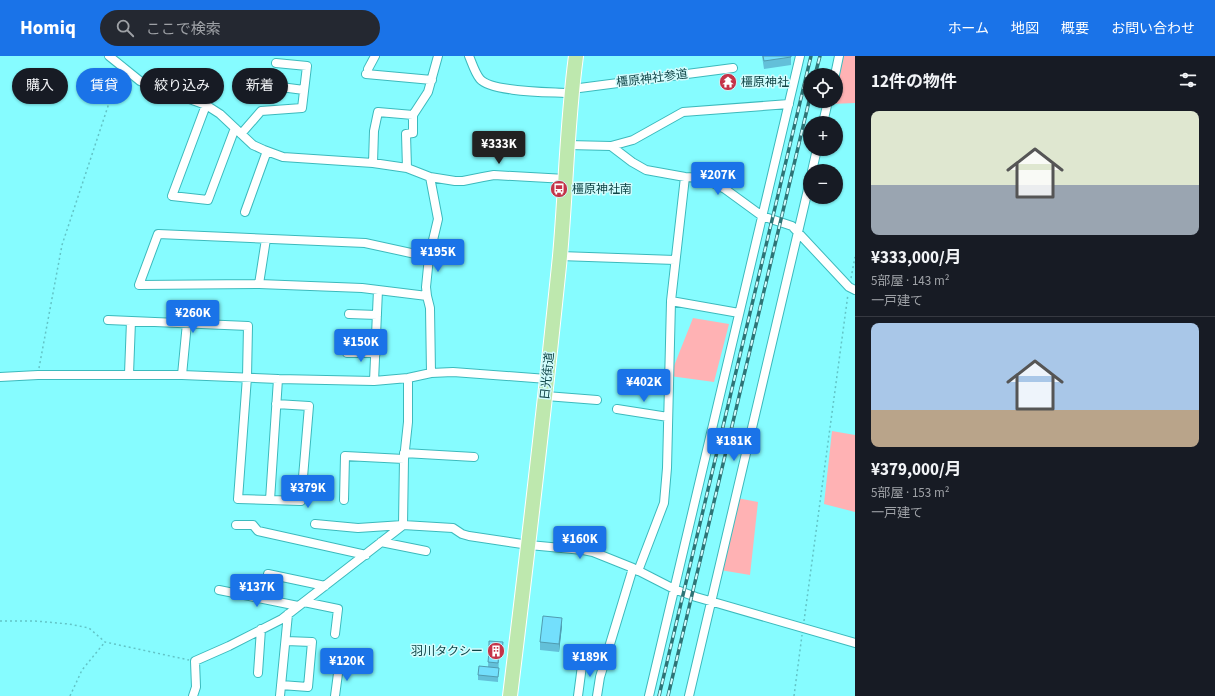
<!DOCTYPE html>
<html lang="ja">
<meta charset="utf-8">
<style>
:root{--surface:#171b24;--page:#242831;--text:#f1f3f6;--muted:#9ea1a6;--line:#363941;--accent:#1a73e8}
body{margin:0;font-family:"Source Sans 3","Noto Sans JP",sans-serif;background:var(--page);color:var(--text);height:100vh;display:flex;flex-direction:column;font-size:15px;white-space:nowrap}
*{box-sizing:border-box;margin:0}
p{font-size:13px;color:var(--muted)}
.icon{flex:none;width:22px;height:22px;fill:none;stroke:currentColor;stroke-width:2;stroke-linecap:round;stroke-linejoin:round}
.map{position:relative;flex:1;overflow:hidden}
.sheet{display:flex;flex-direction:column;background:var(--surface);width:360px}
.sheet>*{flex:none}
.banner{position:absolute;left:12px;top:12px;width:380px;height:36px;display:flex;gap:8px}
.fabs{position:absolute;left:803px;top:12px;display:grid;gap:8px}
.fabs a{display:grid;place-items:center;width:40px;height:40px;border-radius:50%;background:var(--surface);box-shadow:0 1px 3px #0004;font-size:20px}
.price{position:absolute;translate:-50% -34px;padding:0 9px;border-radius:4px;background:var(--accent);color:#fff;font-size:13px;line-height:26px;filter:drop-shadow(0 1px 2px #0008)}
.price::after{content:'';position:absolute;left:50%;top:24px;width:12px;height:9px;margin-left:-6px;background:inherit;clip-path:polygon(0 0,100% 0,50% 100%)}
.price.on{background:#222;color:#fff}
ul{padding:0;list-style:none}
li{display:grid;align-content:center;gap:8px;height:212px;padding:0 16px}
li+li{border-top:1px solid var(--line)}
li span{display:grid;place-items:center;height:124px;border-radius:8px;color:#555}
li>.icon{margin-inline-start:auto}
span .icon{width:72px;height:72px;fill:#fffc;stroke-width:1}
li b{font-size:17px}
h2{display:flex;justify-content:space-between;align-items:center;height:48px;padding:0 16px;font-size:17px}
.tag{padding:0 14px;border-radius:18px;background:var(--surface);box-shadow:0 1px 3px #0004;font-size:14px;line-height:36px}
.tag.on{background:var(--accent);color:#fff}
header{display:flex;align-items:center;gap:24px;box-sizing:border-box;height:56px;padding:0 20px;background:var(--accent);color:#fff}
header strong{font-size:19px}
nav{display:flex;gap:22px;margin-inline-start:auto;font-size:14px}
.search{width:280px;height:36px;background:var(--page);display:flex;align-items:center;gap:10px;box-sizing:border-box;padding:0 14px;border-radius:22px;color:var(--muted);font-size:15px}
main{display:flex;flex:1;min-height:0}
.map>svg:first-child{display:block}
.green{fill:#ffb2b4}
.lines{fill:none;stroke-linecap:round;stroke-linejoin:round}
.minor-casing{stroke:#3cbabd;stroke-width:10}
.trunk-casing{stroke:#fff;stroke-width:16}
.path{stroke:#62c4c7;stroke-width:1.5;stroke-dasharray:2 3;stroke-linecap:butt}
.minor{stroke:#fff;stroke-width:8}
.trunk{stroke:#bee8ae;stroke-width:14}
.rail-casing{stroke:#2e7476;stroke-width:3.5}
.rail{stroke:#d2fcfd;stroke-width:2;stroke-dasharray:6;stroke-linecap:butt}
.wall{fill:#63c0d9}
.shaded-wall{fill:#509cb0}
.building{fill:#73dffc;stroke:#509cb0}
.labels{text-anchor:middle;stroke-width:3;stroke-linejoin:round;paint-order:stroke}
.street-label{font-size:12px;fill:#104547;stroke:#d2fcfd}
.poi-label{font-size:12px;fill:#104547;stroke:#d2fcfd;text-anchor:start}
</style>
<header>
<strong>Homiq</strong>
<div class="search"><svg class="icon" aria-label="search" viewBox="0 0 24 24"><circle cx="10" cy="10" r="6"/><path d="M15 15l6 6"/></svg>ここで検索</div>
<nav><a>ホーム</a><a>地図</a><a>概要</a><a>お問い合わせ</a></nav>
</header>
<main>
<div class="map">
<svg width="855" height="640" viewBox="0 0 855 640">
<rect width="100%" height="100%" fill="#86fcff"/>
<!-- green -->
<path class="green" d="M842 0H855V47L831 48 832 45H836V26Z
M693 262 729 268 714 326 670 320Z
M832 375 855 379V456L824 448Z
M737 442 758 446 750 519 720 514Z"/>
<g class="lines">
<defs>
<path id="minor" d="M109 0 140 25 206 49 220 58 253 89 264 94 283 101 373 107 407 112 430 121 455 125H463L483 121 494 119 566 123
M469 0C472 7 475 17 480 23 491 36 547 36 565 37L572 33 733 12
M368 13 375 0
M366 18 432 24
M835 19 839 0
M273 30 304 34
M206 49 172 140 208 144 235 72
M823 67 828 45
M241 78 261 55 302 52 307 10 276 7
M568 89 611 90 632 106 646 114 685 121 703 122 725 133 762 160 792 170 849 231 855 234
M611 90 633 84 683 56 789 48
M373 107 374 75 378 56 413 59 428 36 438 0
M407 112 406 78 413 77V59
M812 115 817 93
M430 121 438 163 429 201 426 231 427 240 430 252 431 317
M245 156 267 95
M560 200 675 204
M259 228 266 183
M427 240 362 232 259 228 139 229 158 178 365 187 429 201
M671 245 739 257
M349 258 377 259
M108 264 248 270 247 321 238 443 270 444
M347 297H376
M129 318 131 265
M182 319 187 267
M0 321 38 319H182L278 323 374 325 408 322 431 317 453 316 547 323
M374 325 378 234
M546 340 597 344
M276 348 309 350 301 445 270 444 278 323
M617 353 668 361
M404 397 474 401
M344 444 345 400 404 403
M315 468 358 472 403 469 453 472 462 478 469 480 529 489 583 494 593 496 633 512 674 533 696 541 855 587
M236 469H253L258 475 366 499
M403 469 404 403 408 366V322
M381 486 426 495
M638 515 664 447 667 412 671 245 685 121
M268 518 325 530
M219 534 298 550
M304 546 338 553 335 578
M258 617 261 573
M281 629 308 631 312 586 286 585
M193 640 196 631 195 605 229 590 282 563 402 470
M280 640 288 558
M335 640 339 610
M578 640 583 602
M597 640 600 621 633 512
M649 640 800 0
M689 640 810 125"/>
<path id="trunk" d="M510 640C528 493 545 347 560 200 566 133 567 66 576 0"/>
</defs>
<!-- minor casing -->
<use href="#minor" class="minor-casing"/>
<!-- trunk casing -->
<use href="#trunk" class="trunk-casing"/>
<!-- path -->
<path class="path" d="M851 222 855 201
M39 312 62 189 119 17
M0 565H35L69 568 89 572 105 586 189 604
M804 565 848 238
M70 640 82 614 105 586
M794 640 802 579"/>
<!-- minor -->
<use href="#minor" class="minor"/>
<!-- trunk -->
<use href="#trunk" class="trunk"/>
<defs>
<path id="rail" d="M815 19 820 0
M659 640 811 0
M668 640 810 41"/>
</defs>
<!-- rail casing -->
<use href="#rail" class="rail-casing"/>
<!-- rail -->
<use href="#rail" class="rail"/>
</g>
<!-- wall -->
<path class="wall" d="M762 0H791V9L764 13Z
M562 570 559 596 540 594V586Z
M503 586 502 600H499L498 626 478 624V619L488 611 489 594Z"/>
<!-- shaded-wall -->
<path class="shaded-wall" d="M562 562V570L559 596V588Z"/>
<!-- building -->
<path class="building" d="M763 0H791V1L764 5Z
M543 560 562 562 559 588 540 586Z
M489 585 503 586 502 595 489 594Z
M489 596 499 597 498 607 488 606Z
M479 610 499 612 498 621 478 619Z"/>
<!-- icons -->
<defs>
<symbol id="temple-disc" viewBox="-11 -11 22 22"><circle r="9.5" fill="#c43348" stroke="#d2fcfd"/><path d="M0-6L5-2H3V0L6.5 2.5H4V6H1.5V3h-3V6H-4V2.5H-6.5L-3 0V-2H-5Z" fill="#fff"/></symbol>
<symbol id="bus-disc" viewBox="-11 -11 22 22"><circle r="9.5" fill="#c43348" stroke="#d2fcfd"/><path d="M-5-6H5V4H4V6H2V4H-2V6H-4V4H-5ZM-3.5-4V0h7V-4ZM-3.5 1.2v1.5H-2V1.2ZM2 1.2v1.5H3.5V1.2Z" fill="#fff"/></symbol>
<symbol id="building-disc" viewBox="-11 -11 22 22"><circle r="9.5" fill="#c43348" stroke="#d2fcfd"/><path d="M-4-6H4V6H1V3H-1V6H-4ZM-2.5-4.3h1.7v1.8h-1.7ZM.8-4.3h1.7v1.8H.8ZM-2.5-1h1.7V.8h-1.7ZM.8-1h1.7V.8H.8Z" fill="#fff"/></symbol>
</defs>
<g fill-rule="evenodd">
<use href="#temple-disc" x="718" y="16" width="20" height="20"/>
<use href="#bus-disc" x="549" y="123" width="20" height="20"/>
<use href="#building-disc" x="486" y="585" width="20" height="20"/>
</g>
<g class="labels">
<!-- street labels -->
<g class="street-label">
<text transform="translate(652 22) rotate(-7)" y="4">橿原神社参道</text>
<text transform="translate(547 320) rotate(-84)" y="4">日光街道</text>
</g>
<!-- poi labels -->
<g class="poi-label">
<text x="741" y="30">橿原神社</text>
<text x="572" y="137">橿原神社南</text>
<text x="483" y="599" text-anchor="end">羽川タクシー</text>
</g>
</g>
</svg>
<div class="fabs">
<a><svg class="icon" aria-label="locate" viewBox="0 0 24 24"><circle cx="12" cy="12" r="6"/><path d="M12 2v4M12 18v4M2 12h4M18 12h4"/></svg></a>
<a>+</a>
<a>−</a>
</div>
<b class="price on" style="left:499px;top:109px">¥333K</b>
<b class="price" style="left:718px;top:140px">¥207K</b>
<b class="price" style="left:438px;top:217px">¥195K</b>
<b class="price" style="left:193px;top:278px">¥260K</b>
<b class="price" style="left:361px;top:307px">¥150K</b>
<b class="price" style="left:644px;top:347px">¥402K</b>
<b class="price" style="left:734px;top:406px">¥181K</b>
<b class="price" style="left:308px;top:453px">¥379K</b>
<b class="price" style="left:580px;top:504px">¥160K</b>
<b class="price" style="left:257px;top:552px">¥137K</b>
<b class="price" style="left:590px;top:622px">¥189K</b>
<b class="price" style="left:347px;top:626px">¥120K</b>
<div class="banner">
<a class="tag">購入</a>
<a class="tag on">賃貸</a>
<a class="tag">絞り込み</a>
<a class="tag">新着</a>
</div>
</div>
<section class="sheet">
<h2>12件の物件<svg class="icon" aria-label="filters" viewBox="0 0 24 24"><path d="M4 7h16M4 17h16"/><circle cx="9" cy="7" r="2"/><circle cx="15" cy="17" r="2"/></svg></h2>
<ul>
<li><span style="background:linear-gradient(#dfe7d0 60%,#9aa5b1 0)"><svg class="icon" aria-label="home" viewBox="0 0 24 24"><path d="M3 11l9-7 9 7M6 9v11h12V9"/></svg></span><div><b>¥333,000/月</b><p>5部屋 · 143 m²</p><p>一戸建て</p></div></li>
<li><span style="background:linear-gradient(#a9c7e8 70%,#b9a48a 0)"><svg class="icon" aria-label="home" viewBox="0 0 24 24"><path d="M3 11l9-7 9 7M6 9v11h12V9"/></svg></span><div><b>¥379,000/月</b><p>5部屋 · 153 m²</p><p>一戸建て</p></div></li>
</ul>
</section>
</main>
